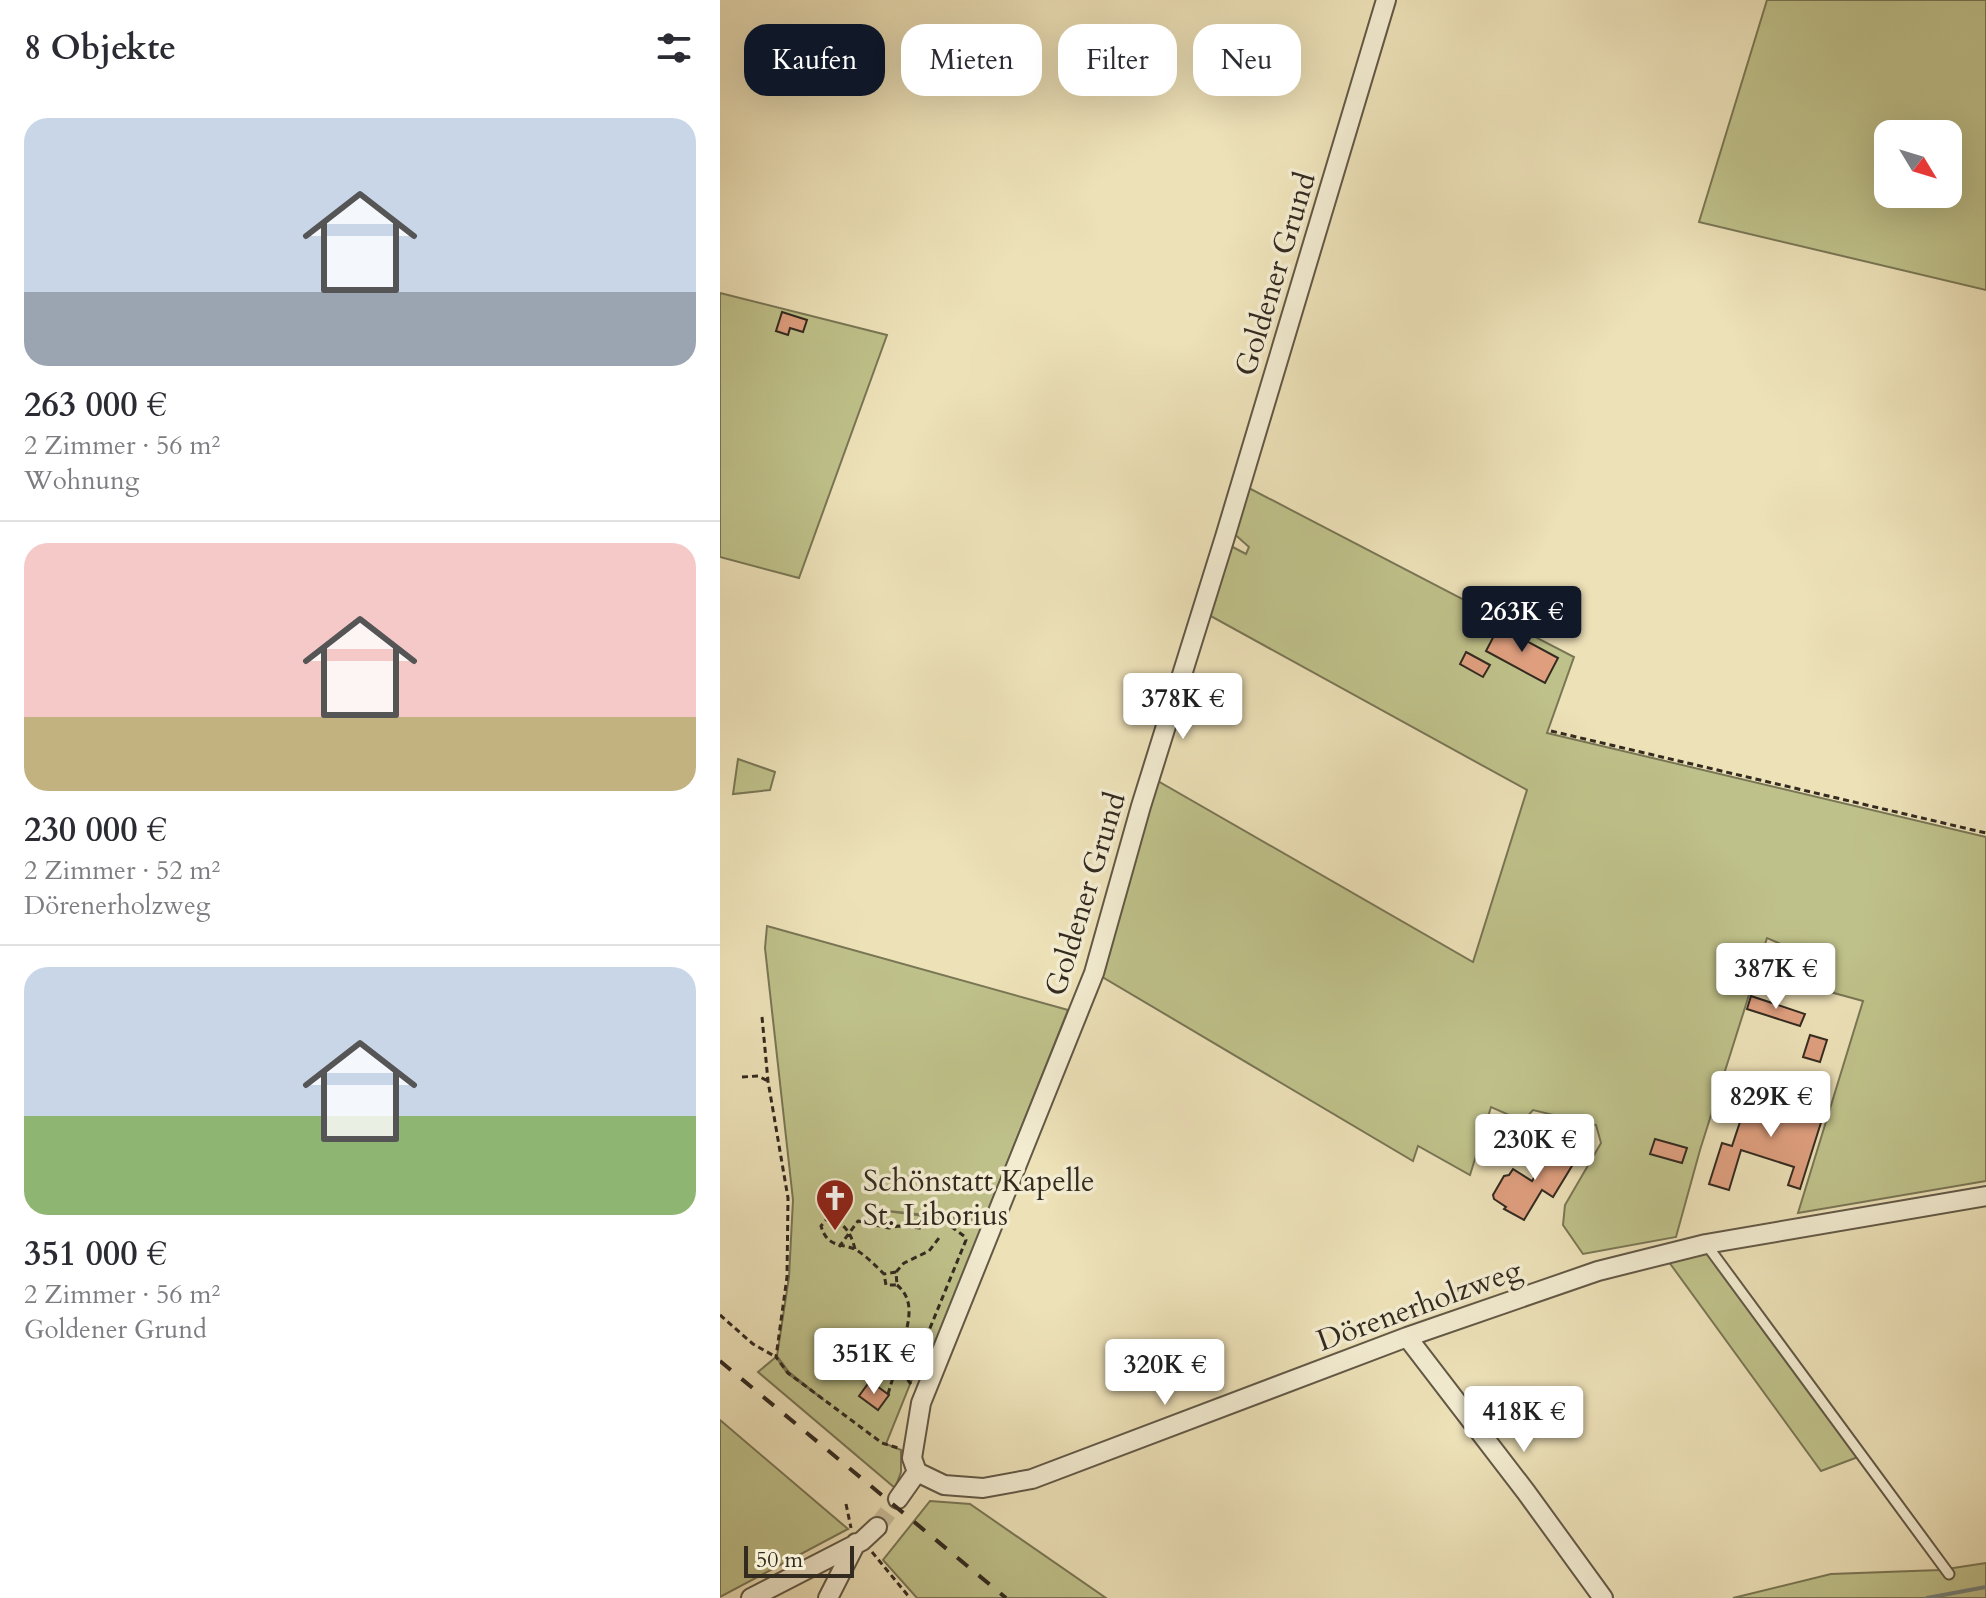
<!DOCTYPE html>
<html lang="de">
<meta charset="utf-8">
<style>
:root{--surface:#fff;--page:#f7f7f7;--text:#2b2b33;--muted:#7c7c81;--line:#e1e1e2;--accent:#111827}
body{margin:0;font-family:Cardo,serif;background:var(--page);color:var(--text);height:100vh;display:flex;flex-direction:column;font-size:30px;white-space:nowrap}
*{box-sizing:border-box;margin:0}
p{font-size:26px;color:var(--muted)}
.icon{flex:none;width:44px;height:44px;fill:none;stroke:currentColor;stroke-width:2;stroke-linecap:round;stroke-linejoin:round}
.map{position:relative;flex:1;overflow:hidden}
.panel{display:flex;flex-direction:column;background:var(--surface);width:720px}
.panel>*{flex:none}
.top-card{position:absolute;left:24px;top:24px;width:760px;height:72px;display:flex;gap:16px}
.needle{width:52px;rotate:128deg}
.buttons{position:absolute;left:1154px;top:120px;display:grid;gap:16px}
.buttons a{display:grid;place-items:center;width:88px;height:88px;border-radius:16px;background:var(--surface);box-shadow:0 8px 32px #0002;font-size:40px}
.scale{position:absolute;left:24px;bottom:20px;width:110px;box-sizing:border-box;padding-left:8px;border:4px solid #332a20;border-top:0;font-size:22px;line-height:28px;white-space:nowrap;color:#332a20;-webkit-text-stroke:6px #f3ecd1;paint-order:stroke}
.price{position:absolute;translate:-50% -68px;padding:0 18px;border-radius:8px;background:#fff;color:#222;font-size:26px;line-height:52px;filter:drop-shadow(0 2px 4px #0008)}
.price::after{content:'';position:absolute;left:50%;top:48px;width:24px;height:18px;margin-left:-12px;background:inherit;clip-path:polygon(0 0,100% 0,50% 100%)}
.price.active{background:var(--accent);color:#fff}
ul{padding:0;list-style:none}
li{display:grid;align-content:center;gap:16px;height:424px;padding:0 24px}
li+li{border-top:2px solid var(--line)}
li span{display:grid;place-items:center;height:248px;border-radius:24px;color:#555}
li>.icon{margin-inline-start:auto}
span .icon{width:144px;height:144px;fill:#fffc;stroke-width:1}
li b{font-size:34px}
h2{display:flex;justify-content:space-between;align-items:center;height:96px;padding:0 24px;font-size:34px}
.chip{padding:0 28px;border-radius:24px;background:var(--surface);box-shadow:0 8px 32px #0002;font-size:28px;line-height:72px}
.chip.active{background:var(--accent);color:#fff}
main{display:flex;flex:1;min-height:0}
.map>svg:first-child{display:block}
.green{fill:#bfc18a;stroke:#797655;stroke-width:2;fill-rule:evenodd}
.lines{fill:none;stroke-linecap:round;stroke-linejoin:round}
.stream{stroke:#73817c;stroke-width:4}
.building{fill:#df9f7f;stroke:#332a20;stroke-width:2}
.street-tunnel{stroke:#c8bc9a;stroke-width:18;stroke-dasharray:18 9;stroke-linecap:butt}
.lane-casing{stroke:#625846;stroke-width:13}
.street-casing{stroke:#625846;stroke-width:22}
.path{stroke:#332a20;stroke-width:3;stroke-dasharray:6 4;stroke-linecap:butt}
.lane{stroke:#f3ecd1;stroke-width:9}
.street{stroke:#f3ecd1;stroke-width:18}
.rail{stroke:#332a20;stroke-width:4;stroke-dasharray:14 14;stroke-linecap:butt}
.labels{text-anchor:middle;stroke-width:7;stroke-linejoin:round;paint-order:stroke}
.street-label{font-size:30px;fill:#332a20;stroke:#f3ecd1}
.poi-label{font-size:30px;fill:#332a20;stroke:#f3ecd1;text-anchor:start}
</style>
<main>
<section class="panel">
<h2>8 Objekte<svg class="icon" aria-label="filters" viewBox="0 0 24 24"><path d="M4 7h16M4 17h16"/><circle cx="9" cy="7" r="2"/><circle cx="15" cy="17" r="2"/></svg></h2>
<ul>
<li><span style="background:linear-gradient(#c9d6e8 70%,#9aa5b1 0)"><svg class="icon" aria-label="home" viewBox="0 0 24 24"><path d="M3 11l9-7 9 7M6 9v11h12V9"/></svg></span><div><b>263 000 €</b><p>2 Zimmer · 56 m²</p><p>Wohnung</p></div></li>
<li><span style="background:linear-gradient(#f6c9c9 70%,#c2b280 0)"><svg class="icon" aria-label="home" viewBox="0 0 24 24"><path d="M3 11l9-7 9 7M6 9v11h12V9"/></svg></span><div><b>230 000 €</b><p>2 Zimmer · 52 m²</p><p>Dörenerholzweg</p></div></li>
<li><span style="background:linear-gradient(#c9d6e8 60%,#8fb573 0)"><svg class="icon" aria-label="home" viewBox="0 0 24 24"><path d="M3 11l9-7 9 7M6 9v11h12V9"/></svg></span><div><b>351 000 €</b><p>2 Zimmer · 56 m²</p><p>Goldener Grund</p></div></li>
</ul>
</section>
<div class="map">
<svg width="1266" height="1598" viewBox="0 0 1266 1598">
<rect width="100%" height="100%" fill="#ede1b8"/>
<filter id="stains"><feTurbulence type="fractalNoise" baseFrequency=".0025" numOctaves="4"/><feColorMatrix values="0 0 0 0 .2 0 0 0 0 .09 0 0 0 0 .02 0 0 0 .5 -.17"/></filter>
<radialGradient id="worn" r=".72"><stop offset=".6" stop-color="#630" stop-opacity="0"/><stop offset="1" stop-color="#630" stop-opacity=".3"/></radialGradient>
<!-- green -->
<path class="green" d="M1047 0H1266V290L979 222ZM1168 134H1228V194H1168Z
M0 293 167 335 79 578 0 557Z
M525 486 854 657 827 733 1266 837V1181L1078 1213 1143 1001 1103 990 1112 966 1047 938 980 1150 956 1237 863 1254 843 1225 845 1205 881 1143 876 1125 813 1110 803 1121 771 1107 750 1175 698 1146 693 1161 379 975 436 780 753 962 807 790 487 614 509 545 526 554 529 547 511 531Z
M18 759 55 772 50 790 13 794Z
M47 926 348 1010 264 1221 159 1210 263 1224 208 1361 201 1357 166 1444 181 1450V1472L175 1488 38 1372 56 1357 67 1373 104 1400 69 1372 57 1356 69 1277 73 1200 45 948Z
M989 1248 1138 1457 1101 1471 946 1258Z
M0 1420 128 1529 0 1597Z
M210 1501 250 1504 386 1598H197L163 1560Z
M1266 1563V1598H1013L1111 1574 1220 1570Z"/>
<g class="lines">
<!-- stream -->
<path class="stream" d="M1207 1598 1266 1587"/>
</g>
<!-- building -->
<path class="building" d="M62 312 87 320 83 332 70 328 68 335 56 331Z
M779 626 838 658 825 683 766 651Z
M746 652 770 665 763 677 740 664Z
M1031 996 1085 1014 1080 1026 1027 1009Z
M1090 1035 1107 1040 1100 1062 1083 1057Z
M1036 1091 1104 1113 1080 1189 1068 1185 1074 1167 1021 1150 1009 1190 989 1184 1002 1143 1012 1146 1022 1116 1028 1117Z
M935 1139 967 1148 962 1163 930 1154Z
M836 1142 858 1156 833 1197 822 1190 804 1220 784 1209 786 1207 774 1199 773 1195 784 1176 789 1175 793 1169 812 1181Z
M150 1381 169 1395 158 1410 139 1396Z"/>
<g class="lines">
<!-- street-tunnel -->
<path class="street-tunnel" d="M157 1527 178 1499"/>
<defs>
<path id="lane" d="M986 1244 1229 1574"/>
<path id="street" d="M687 1337 806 1492 883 1598
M197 1472 192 1458 201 1403 374 973 421 806 505 537 666 0
M197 1472 224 1485 263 1488 312 1479 687 1337 878 1271 986 1244 1266 1196
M178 1499 197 1472
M31 1598 142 1541 157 1527
M108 1598 136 1543"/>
</defs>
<!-- lane casing -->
<use href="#lane" class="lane-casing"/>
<!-- street casing -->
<use href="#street" class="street-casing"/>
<!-- path -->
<path class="path" d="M831 731 1266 833
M42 1017 48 1081 68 1198 67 1277 56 1357 68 1373 162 1443 178 1448
M22 1077 38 1076 48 1081
M119 1247 138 1221 169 1228 178 1226 202 1228 222 1220 244 1236 246 1240 208 1333C200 1339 195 1336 186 1333
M135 1249C131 1233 124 1220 106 1220L101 1226C108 1250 124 1242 138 1251 147 1257 156 1266 164 1274L166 1285H177L176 1272 164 1274
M176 1272 184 1263 209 1251 219 1238
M177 1285C209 1312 164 1353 191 1384
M0 1315 33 1344 56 1357
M168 1394 175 1371 181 1366
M126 1504 131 1528
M152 1552 190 1598"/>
<!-- lane -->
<use href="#lane" class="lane"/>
<!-- street -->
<use href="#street" class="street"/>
<!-- rail -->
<path class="rail" d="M0 1361 286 1598"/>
</g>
<!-- icons -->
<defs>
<symbol id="church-pin" viewBox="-11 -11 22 30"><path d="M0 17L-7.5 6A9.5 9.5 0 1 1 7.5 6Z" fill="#8f2418" stroke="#f3ecd1"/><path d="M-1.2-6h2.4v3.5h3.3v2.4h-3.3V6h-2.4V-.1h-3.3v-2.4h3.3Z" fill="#fff"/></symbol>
</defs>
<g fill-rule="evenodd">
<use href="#church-pin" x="93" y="1176" width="44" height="60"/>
</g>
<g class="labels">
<!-- street labels -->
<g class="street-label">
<text transform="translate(555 274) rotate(-73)" y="10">Goldener Grund</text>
<text transform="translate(365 894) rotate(-73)" y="10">Goldener Grund</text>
<text transform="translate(699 1305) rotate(-20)" y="10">Dörenerholzweg</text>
</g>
<!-- poi labels -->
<g class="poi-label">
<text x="143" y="1191">Schönstatt Kapelle<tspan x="143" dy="34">St. Liborius</tspan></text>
</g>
</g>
<rect width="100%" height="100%" filter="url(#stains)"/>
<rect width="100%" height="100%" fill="url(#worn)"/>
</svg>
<div class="buttons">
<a><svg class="needle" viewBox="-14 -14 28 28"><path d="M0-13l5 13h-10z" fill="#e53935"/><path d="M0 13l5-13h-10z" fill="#7c7c81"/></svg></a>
</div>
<div class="scale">50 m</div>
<b class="price active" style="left:802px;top:654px">263K €</b>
<b class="price" style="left:463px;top:741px">378K €</b>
<b class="price" style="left:1056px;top:1011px">387K €</b>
<b class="price" style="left:1051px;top:1139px">829K €</b>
<b class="price" style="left:815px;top:1182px">230K €</b>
<b class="price" style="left:154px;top:1396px">351K €</b>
<b class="price" style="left:445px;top:1407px">320K €</b>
<b class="price" style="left:804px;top:1454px">418K €</b>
<div class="top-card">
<a class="chip active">Kaufen</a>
<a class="chip">Mieten</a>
<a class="chip">Filter</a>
<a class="chip">Neu</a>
</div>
</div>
</main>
